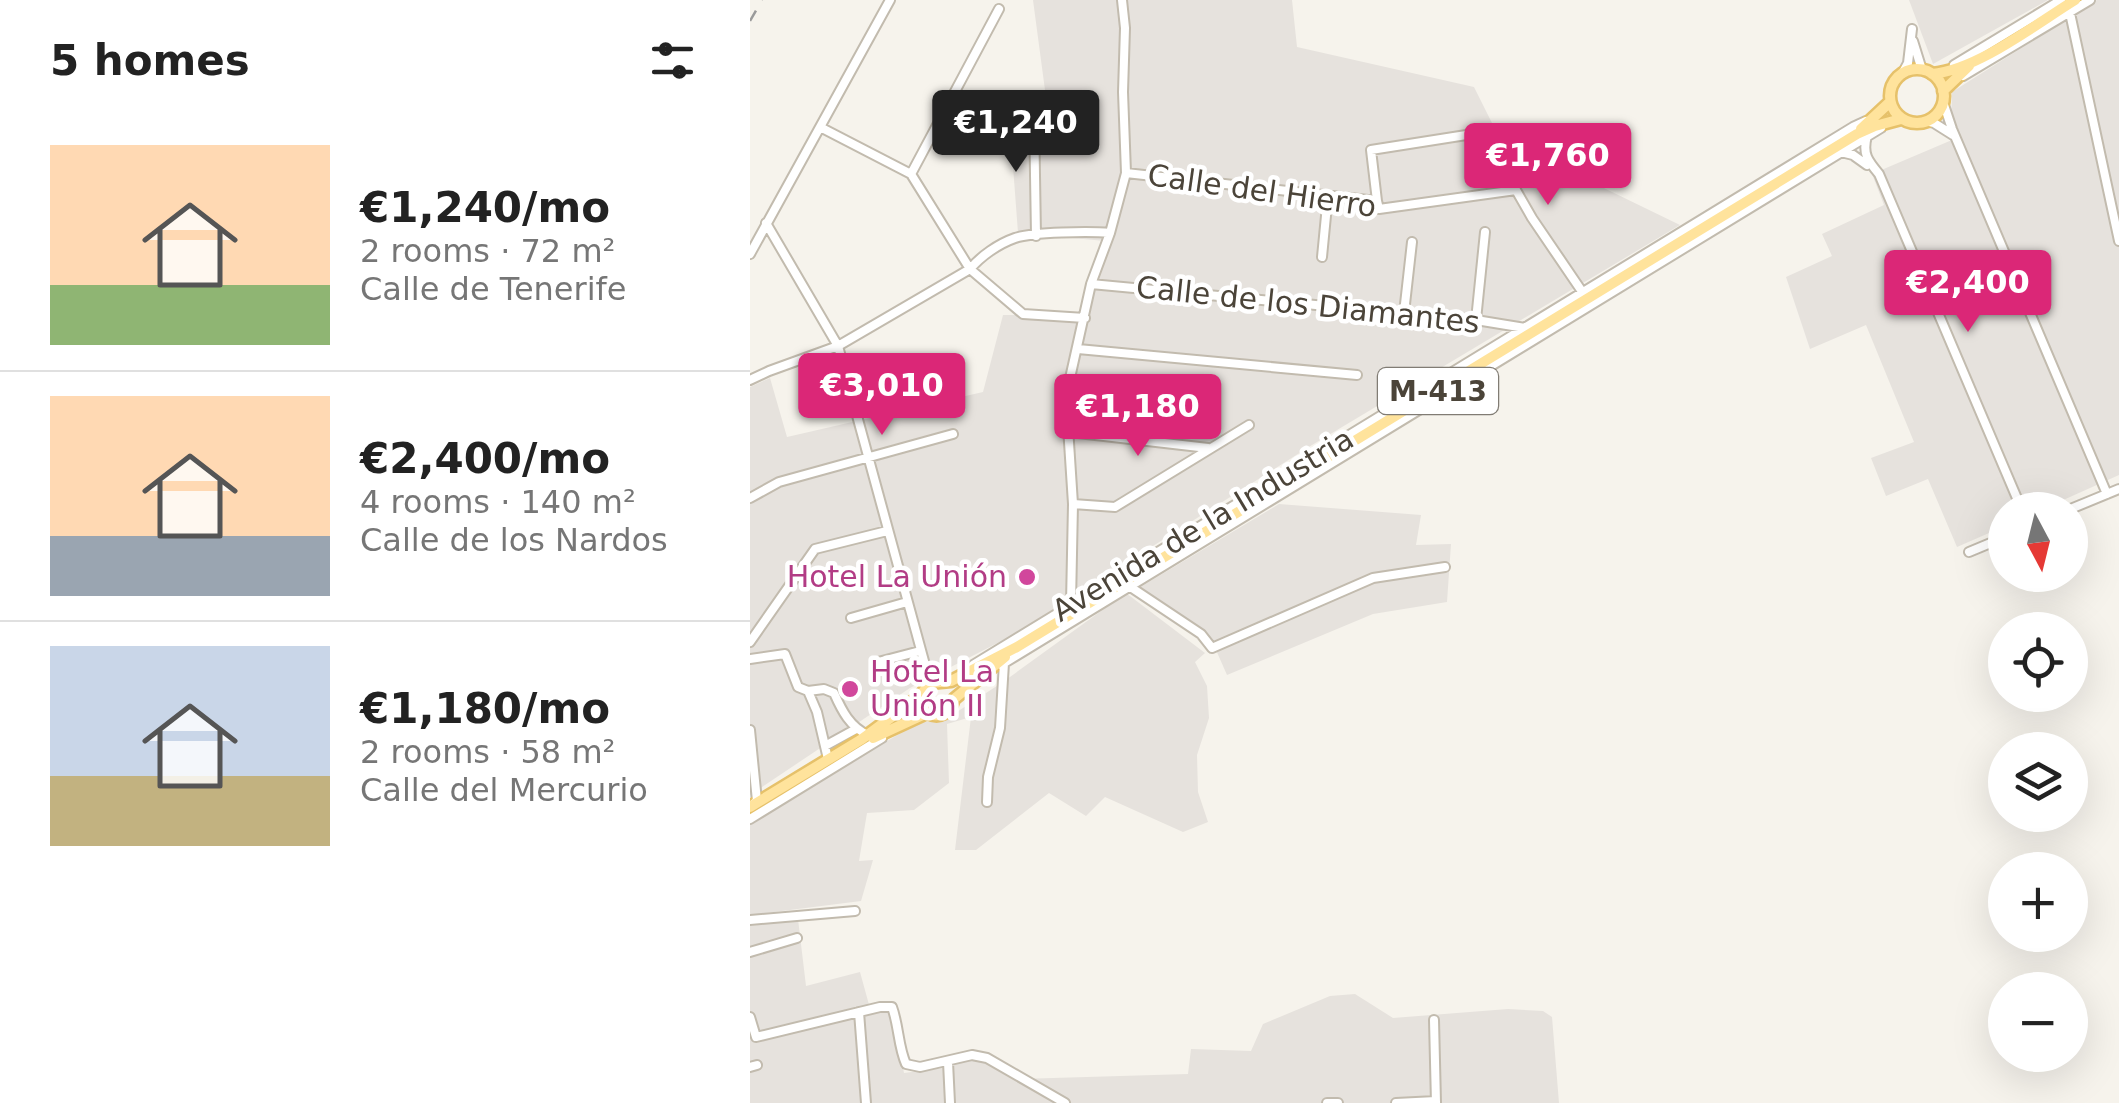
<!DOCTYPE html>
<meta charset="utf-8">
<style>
:root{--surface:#fff;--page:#f6f6f6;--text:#222;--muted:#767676;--line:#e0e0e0;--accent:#db2777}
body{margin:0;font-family:"DejaVu Sans",sans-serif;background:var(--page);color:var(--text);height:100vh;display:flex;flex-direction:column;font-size:38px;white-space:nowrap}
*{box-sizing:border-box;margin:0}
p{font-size:32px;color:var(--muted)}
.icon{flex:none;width:55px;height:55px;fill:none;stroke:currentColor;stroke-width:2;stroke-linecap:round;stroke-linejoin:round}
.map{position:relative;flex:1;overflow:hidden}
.sheet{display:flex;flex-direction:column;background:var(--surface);width:750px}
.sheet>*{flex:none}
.needle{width:65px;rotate:173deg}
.buttons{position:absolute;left:1238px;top:492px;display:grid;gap:20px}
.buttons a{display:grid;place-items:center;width:100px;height:100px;border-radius:50%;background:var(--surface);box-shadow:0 10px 40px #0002;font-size:50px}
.price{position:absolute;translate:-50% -85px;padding:0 22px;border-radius:10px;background:var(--accent);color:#fff;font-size:32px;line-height:65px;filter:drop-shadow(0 2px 5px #0008)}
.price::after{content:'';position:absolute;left:50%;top:60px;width:30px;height:22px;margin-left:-15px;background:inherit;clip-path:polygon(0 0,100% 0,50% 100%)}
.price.selected{background:#222;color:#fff}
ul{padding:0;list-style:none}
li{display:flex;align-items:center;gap:30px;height:250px;padding:0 50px}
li+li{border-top:2px solid var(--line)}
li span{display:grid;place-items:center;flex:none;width:280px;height:200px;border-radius:0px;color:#555}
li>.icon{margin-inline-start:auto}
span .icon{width:120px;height:120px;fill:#fffc;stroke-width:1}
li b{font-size:42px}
h2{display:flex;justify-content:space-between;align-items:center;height:120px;padding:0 50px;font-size:42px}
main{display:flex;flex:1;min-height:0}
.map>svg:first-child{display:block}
.industrial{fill:#e6e2dd}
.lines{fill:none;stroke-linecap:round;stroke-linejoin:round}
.minor-casing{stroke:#c2bbae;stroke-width:12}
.major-casing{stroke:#e6c16a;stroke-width:15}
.minor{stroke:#fff;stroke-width:8}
.major{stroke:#ffe39c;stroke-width:10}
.rail{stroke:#9a9a9a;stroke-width:2.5;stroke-dasharray:12 12;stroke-linecap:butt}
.hotel-dot{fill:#d1479c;stroke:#fff;stroke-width:4}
.labels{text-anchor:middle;stroke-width:9;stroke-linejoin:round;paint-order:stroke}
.shield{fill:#fff;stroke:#817c74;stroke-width:2.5}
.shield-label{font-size:28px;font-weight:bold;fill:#4b4439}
.street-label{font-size:30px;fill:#4b4439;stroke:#fff}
.hotel-label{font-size:30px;fill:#b23c85;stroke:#fff;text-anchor:end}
</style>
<main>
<section class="sheet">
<h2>5 homes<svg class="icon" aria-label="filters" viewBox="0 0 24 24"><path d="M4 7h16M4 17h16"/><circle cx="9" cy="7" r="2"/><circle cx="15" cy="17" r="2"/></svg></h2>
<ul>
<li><span style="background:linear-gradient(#ffd9b3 70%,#8fb573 0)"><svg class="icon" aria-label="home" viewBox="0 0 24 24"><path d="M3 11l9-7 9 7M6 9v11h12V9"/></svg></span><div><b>€1,240/mo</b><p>2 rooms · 72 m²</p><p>Calle de Tenerife</p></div></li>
<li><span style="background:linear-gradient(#ffd9b3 70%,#9aa5b1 0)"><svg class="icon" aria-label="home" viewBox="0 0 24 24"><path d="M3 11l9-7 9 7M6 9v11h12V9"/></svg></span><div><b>€2,400/mo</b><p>4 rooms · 140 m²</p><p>Calle de los Nardos</p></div></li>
<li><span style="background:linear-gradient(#c9d6e8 65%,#c2b280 0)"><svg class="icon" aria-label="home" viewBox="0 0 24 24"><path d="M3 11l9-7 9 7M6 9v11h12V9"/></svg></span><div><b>€1,180/mo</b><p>2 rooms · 58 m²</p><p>Calle del Mercurio</p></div></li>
</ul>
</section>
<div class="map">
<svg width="1369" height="1103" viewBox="0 0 1369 1103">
<rect width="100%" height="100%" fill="#f6f3ec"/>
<!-- industrial -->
<path class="industrial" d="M283 0H542L547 47 724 87 749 137 930 225 562 445 263 635 160 688 0 795V387L20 378 37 437 233 392 253 315H332L355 241 268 233 258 99 295 90Z
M1159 0H1298L1183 64Z
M1347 0H1369V475L1291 510H1255V526L1207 547 1178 479 1136 496 1121 458 1164 442 1116 325 1060 349 1036 277 1082 256 1072 234 1134 205 1122 174 1209 137 1201 122 1202 92Z
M529 504 671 515 666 545 701 544 697 602 623 614 477 675 466 650 387 589Z
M376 593 455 653 445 662 457 686 459 718 447 755 448 792 458 822 433 832 355 797 336 816 299 793 226 850H205L221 717 197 724 199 783 164 810 117 813 109 861 123 860 111 901 0 915V821L168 723 196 719 253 682Z
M48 919 56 986 110 972 121 1012 142 1011 154 1073 193 1068 210 1059 237 1061 269 1079 438 1074 441 1049 501 1051 513 1024 580 996 605 994 643 1018 758 1009 793 1011 802 1017 809 1103H0V926Z"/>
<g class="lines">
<defs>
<path id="minor" d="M1320 13 1369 241
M1163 41 1172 70
M1204 65 1311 0
M1152 74 1158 63 1162 29
M1213 76 1340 0
M1193 102 1202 129 1357 494
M284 114 286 236
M1176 121 1184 123 1203 135
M70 127 161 174 220 269 273 314 335 318
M1117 136C1112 154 1118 161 1129 174L1272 510
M1091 152 1103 155 1117 165
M376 173 627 201 629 209 766 190
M161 174 249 9
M627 201 621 150 748 130 766 190 782 218 833 293
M16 223 88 346 180 683
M0 254 140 0
M572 257 578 195
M341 284 726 320 775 328
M654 313 662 242
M726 320 735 232
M328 349 607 375
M0 380 19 371 88 346 220 269C231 256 248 244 265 238 283 232 340 231 360 233
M319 432 458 448
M0 498 29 482 203 434
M323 504 365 507 499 425
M1318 510 1369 489
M1219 552 1255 537
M379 586 451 634 462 648 623 578 695 567
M321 603 323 504 316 396 341 284 360 233 376 173 373 92 375 28 372 0
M101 618 157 602
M0 642 65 549 137 531
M0 659 35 654 48 687 58 691 67 712 78 759
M128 662 170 651
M223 665 1103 127 1116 121
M251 665 1131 128
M58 691 74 689 84 693C92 711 100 727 118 735
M0 730 7 801 4 803
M75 746 106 729
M237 802 238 777 250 728 254 663
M0 819 132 738
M0 920 105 911
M0 952 47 938
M109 1012 116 1103
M0 1017 6 1037 130 1007H142C149 1026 148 1046 156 1064L170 1067 222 1055 237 1058 315 1103
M684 1020 686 1103
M198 1062 200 1103
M0 1067 7 1065
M577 1103H588
M646 1103 686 1101"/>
<path id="major" d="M1140 96a27 27 0 1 1 54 0a27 27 0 1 1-54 0Z
M1182 74C1227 70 1286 24 1325 0
M1193 91 1219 66
M1111 129 1140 102
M177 713C190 719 200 713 204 699L255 657
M123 738 177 713
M0 807 112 739 170 696 180 683 201 681 267 647 1107 134 1125 126 1151 119"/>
</defs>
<!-- minor casing -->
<use href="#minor" class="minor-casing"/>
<!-- major casing -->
<use href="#major" class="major-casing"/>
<!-- minor -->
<use href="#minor" class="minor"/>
<!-- major -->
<use href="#major" class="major"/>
<!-- rail -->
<path class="rail" d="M0 21 12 0"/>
</g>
<!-- markers -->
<g class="hotel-dot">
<circle cx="277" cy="577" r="10"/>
<circle cx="100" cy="689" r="10"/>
</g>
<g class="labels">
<!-- shield labels -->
<rect class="shield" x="628" y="368" width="120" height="46" rx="8"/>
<g class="shield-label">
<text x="688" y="401">M-413</text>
</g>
<!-- street labels -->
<g class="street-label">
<text transform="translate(512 191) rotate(8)" y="10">Calle del Hierro</text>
<text transform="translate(558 305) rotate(6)" y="10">Calle de los Diamantes</text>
<text transform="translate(453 525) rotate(-31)" y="10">Avenida de la Industria</text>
</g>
<!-- hotel labels -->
<g class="hotel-label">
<text x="257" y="587">Hotel La Unión</text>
<text x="120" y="682" text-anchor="start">Hotel La<tspan x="120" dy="34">Unión II</tspan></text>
</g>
</g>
</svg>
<div class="buttons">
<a><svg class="needle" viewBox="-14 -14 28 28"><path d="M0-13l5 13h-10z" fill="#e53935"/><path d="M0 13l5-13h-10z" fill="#767676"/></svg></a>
<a><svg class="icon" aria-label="locate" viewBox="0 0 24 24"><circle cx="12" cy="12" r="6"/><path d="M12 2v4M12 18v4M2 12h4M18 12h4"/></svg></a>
<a><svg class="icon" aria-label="layers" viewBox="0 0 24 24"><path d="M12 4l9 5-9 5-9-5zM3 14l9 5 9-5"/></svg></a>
<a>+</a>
<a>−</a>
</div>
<b class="price selected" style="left:266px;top:175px">€1,240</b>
<b class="price" style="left:798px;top:208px">€1,760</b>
<b class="price" style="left:1218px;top:335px">€2,400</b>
<b class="price" style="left:132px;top:438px">€3,010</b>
<b class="price" style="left:388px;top:459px">€1,180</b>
</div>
</main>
